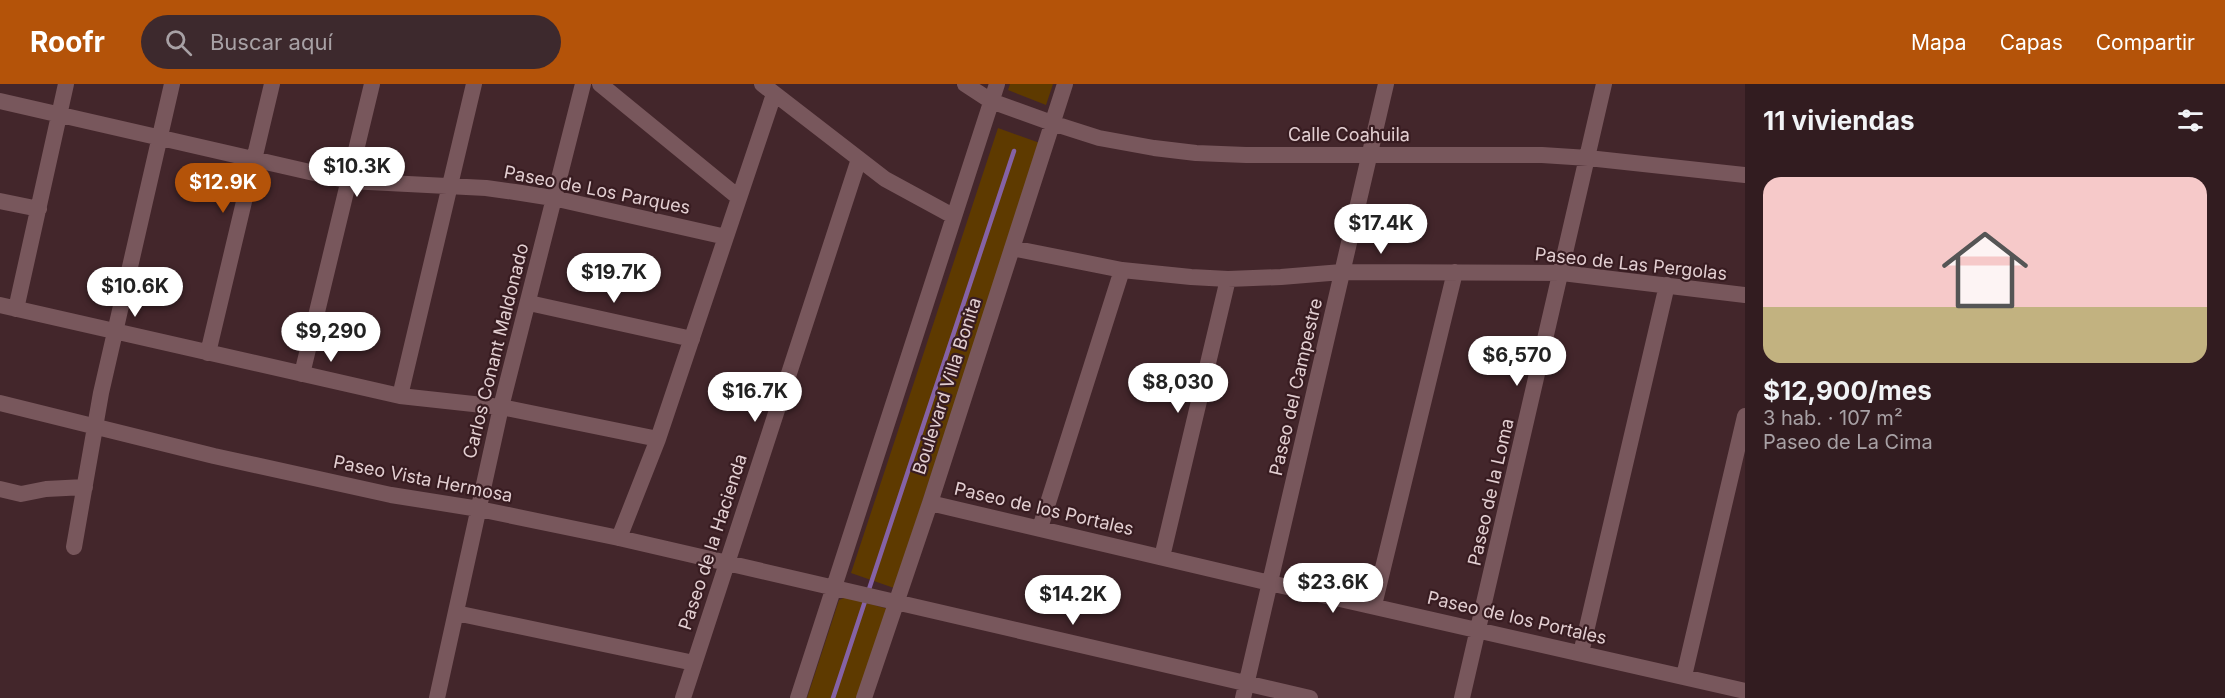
<!DOCTYPE html>
<html lang="es">
<meta charset="utf-8">
<style>
:root{--surface:#321c20;--page:#3d292d;--text:#f1f3f6;--muted:#a8a1a5;--accent:#b45309}
body{margin:0;font-family:Inter,sans-serif;background:var(--page);color:var(--text);height:100vh;display:flex;flex-direction:column;font-size:22px;white-space:nowrap}
*{box-sizing:border-box;margin:0}
p{font-size:20px;color:var(--muted)}
.icon{flex:none;width:33px;height:33px;fill:none;stroke:currentColor;stroke-width:2;stroke-linecap:round;stroke-linejoin:round}
.map{position:relative;flex:1;overflow:hidden}
.sheet{display:flex;flex-direction:column;background:var(--surface);width:480px}
.sheet>*{flex:none}
.price{position:absolute;translate:-50% -51px;padding:0 14px;border-radius:21px;background:#fff;color:#222;font-size:20px;line-height:39px;filter:drop-shadow(0 2px 3px #0008)}
.price::after{content:'';position:absolute;left:50%;top:36px;width:18px;height:14px;margin-left:-9px;background:inherit;clip-path:polygon(0 0,100% 0,50% 100%)}
.price.active{background:var(--accent);color:#fff}
ul{padding:0;list-style:none}
li{display:grid;align-content:center;gap:12px;height:318px;padding:0 18px}
li span{display:grid;place-items:center;height:186px;border-radius:18px;color:#555}
li>.icon{margin-inline-start:auto}
span .icon{width:108px;height:108px;fill:#fffc;stroke-width:1}
li b{font-size:26px}
h2{display:flex;justify-content:space-between;align-items:center;height:72px;padding:0 18px;font-size:26px}
header{display:flex;align-items:center;gap:36px;box-sizing:border-box;height:84px;padding:0 30px;background:var(--accent);color:#fff}
header strong{font-size:28px}
nav{display:flex;gap:33px;margin-inline-start:auto;font-size:21px}
.search{width:420px;height:54px;background:var(--page);display:flex;align-items:center;gap:15px;box-sizing:border-box;padding:0 21px;border-radius:33px;color:var(--muted);font-size:22px}
main{display:flex;flex:1;min-height:0}
.map>svg:first-child{display:block}
.park{fill:#5e3a00}
.lines{fill:none;stroke-linecap:round;stroke-linejoin:round}
.stream{stroke:#8562a6;stroke-width:4.5}
.minor{stroke:#78575c;stroke-width:16}
.labels{text-anchor:middle;stroke-width:4.5;stroke-linejoin:round;paint-order:stroke}
.street-label{font-size:18px;fill:#e3cfd2;stroke:#381c21}
</style>
<header>
<strong>Roofr</strong>
<div class="search"><svg class="icon" aria-label="search" viewBox="0 0 24 24"><circle cx="10" cy="10" r="6"/><path d="M15 15l6 6"/></svg>Buscar aquí</div>
<nav><a>Mapa</a><a>Capas</a><a>Compartir</a></nav>
</header>
<main>
<div class="map">
<svg width="1745" height="614" viewBox="0 0 1745 614">
<rect width="100%" height="100%" fill="#43262b"/>
<!-- park -->
<path class="park" d="M1010 0H1053L1046 21 1008 6Z
M998 44 1040 59 894 504 851 489Z
M846 513 888 525 858 614H807L839 516Z"/>
<g class="lines">
<!-- stream -->
<path class="stream" d="M833 614 1014 67"/>
<!-- minor -->
<path class="minor" d="M600 0 738 113
M762 0 885 95 953 132
M965 0 991 17 1052 39 1099 54 1154 64 1196 69 1246 71H1542L1588 74 1745 91
M0 17 349 97 486 104 515 108 553 114 726 153
M0 117 39 125
M1012 164 1122 186 1191 193 1228 195 1281 193 1342 188 1562 189 1745 211
M529 219 692 255
M0 221 400 312 501 323 658 355
M16 225 66 0
M208 269 272 0
M302 290 372 0
M400 312 474 0
M0 319 214 372 391 411 479 425 619 454 1310 614
M0 405 21 410 46 405 85 403
M930 419 1270 499 1745 607
M1040 444 1122 186
M619 454 658 355 774 10
M74 463 101 309 172 0
M1162 473 1228 195
M1374 521 1455 188
M456 529 694 579
M1581 569 1667 201
M1684 592 1745 332
M437 614 501 323 583 0
M683 614 859 75
M798 614 997 0
M864 614 930 419 1065 0
M1243 614 1386 0
M1462 614 1604 0"/>
</g>
<g class="labels">
<!-- street labels -->
<g class="street-label">
<text x="1349" y="57">Calle Coahuila</text>
<text transform="translate(597 106) rotate(11)" y="6">Paseo de Los Parques</text>
<text transform="translate(1631 180) rotate(6)" y="6">Paseo de Las Pergolas</text>
<text transform="translate(496 267) rotate(-76)" y="6">Carlos Conant Maldonado</text>
<text transform="translate(947 302) rotate(-72)" y="6">Boulevard Villa Bonita</text>
<text transform="translate(1296 303) rotate(-77)" y="6">Paseo del Campestre</text>
<text transform="translate(423 395) rotate(11)" y="6">Paseo Vista Hermosa</text>
<text transform="translate(1491 408) rotate(-77)" y="6">Paseo de la Loma</text>
<text transform="translate(1044 425) rotate(13)" y="6">Paseo de los Portales</text>
<text transform="translate(713 458) rotate(-72)" y="6">Paseo de la Hacienda</text>
<text transform="translate(1517 534) rotate(13)" y="6">Paseo de los Portales</text>
</g>
</g>
</svg>
<b class="price" style="left:357px;top:114px">$10.3K</b>
<b class="price active" style="left:223px;top:130px">$12.9K</b>
<b class="price" style="left:1381px;top:171px">$17.4K</b>
<b class="price" style="left:614px;top:220px">$19.7K</b>
<b class="price" style="left:135px;top:234px">$10.6K</b>
<b class="price" style="left:331px;top:279px">$9,290</b>
<b class="price" style="left:1517px;top:303px">$6,570</b>
<b class="price" style="left:1178px;top:330px">$8,030</b>
<b class="price" style="left:755px;top:339px">$16.7K</b>
<b class="price" style="left:1333px;top:530px">$23.6K</b>
<b class="price" style="left:1073px;top:542px">$14.2K</b>
</div>
<section class="sheet">
<h2>11 viviendas<svg class="icon" aria-label="filters" viewBox="0 0 24 24"><path d="M4 7h16M4 17h16"/><circle cx="9" cy="7" r="2"/><circle cx="15" cy="17" r="2"/></svg></h2>
<ul>
<li><span style="background:linear-gradient(#f6c9c9 70%,#c2b280 0)"><svg class="icon" aria-label="home" viewBox="0 0 24 24"><path d="M3 11l9-7 9 7M6 9v11h12V9"/></svg></span><div><b>$12,900/mes</b><p>3 hab. · 107 m²</p><p>Paseo de La Cima</p></div></li>
</ul>
</section>
</main>
